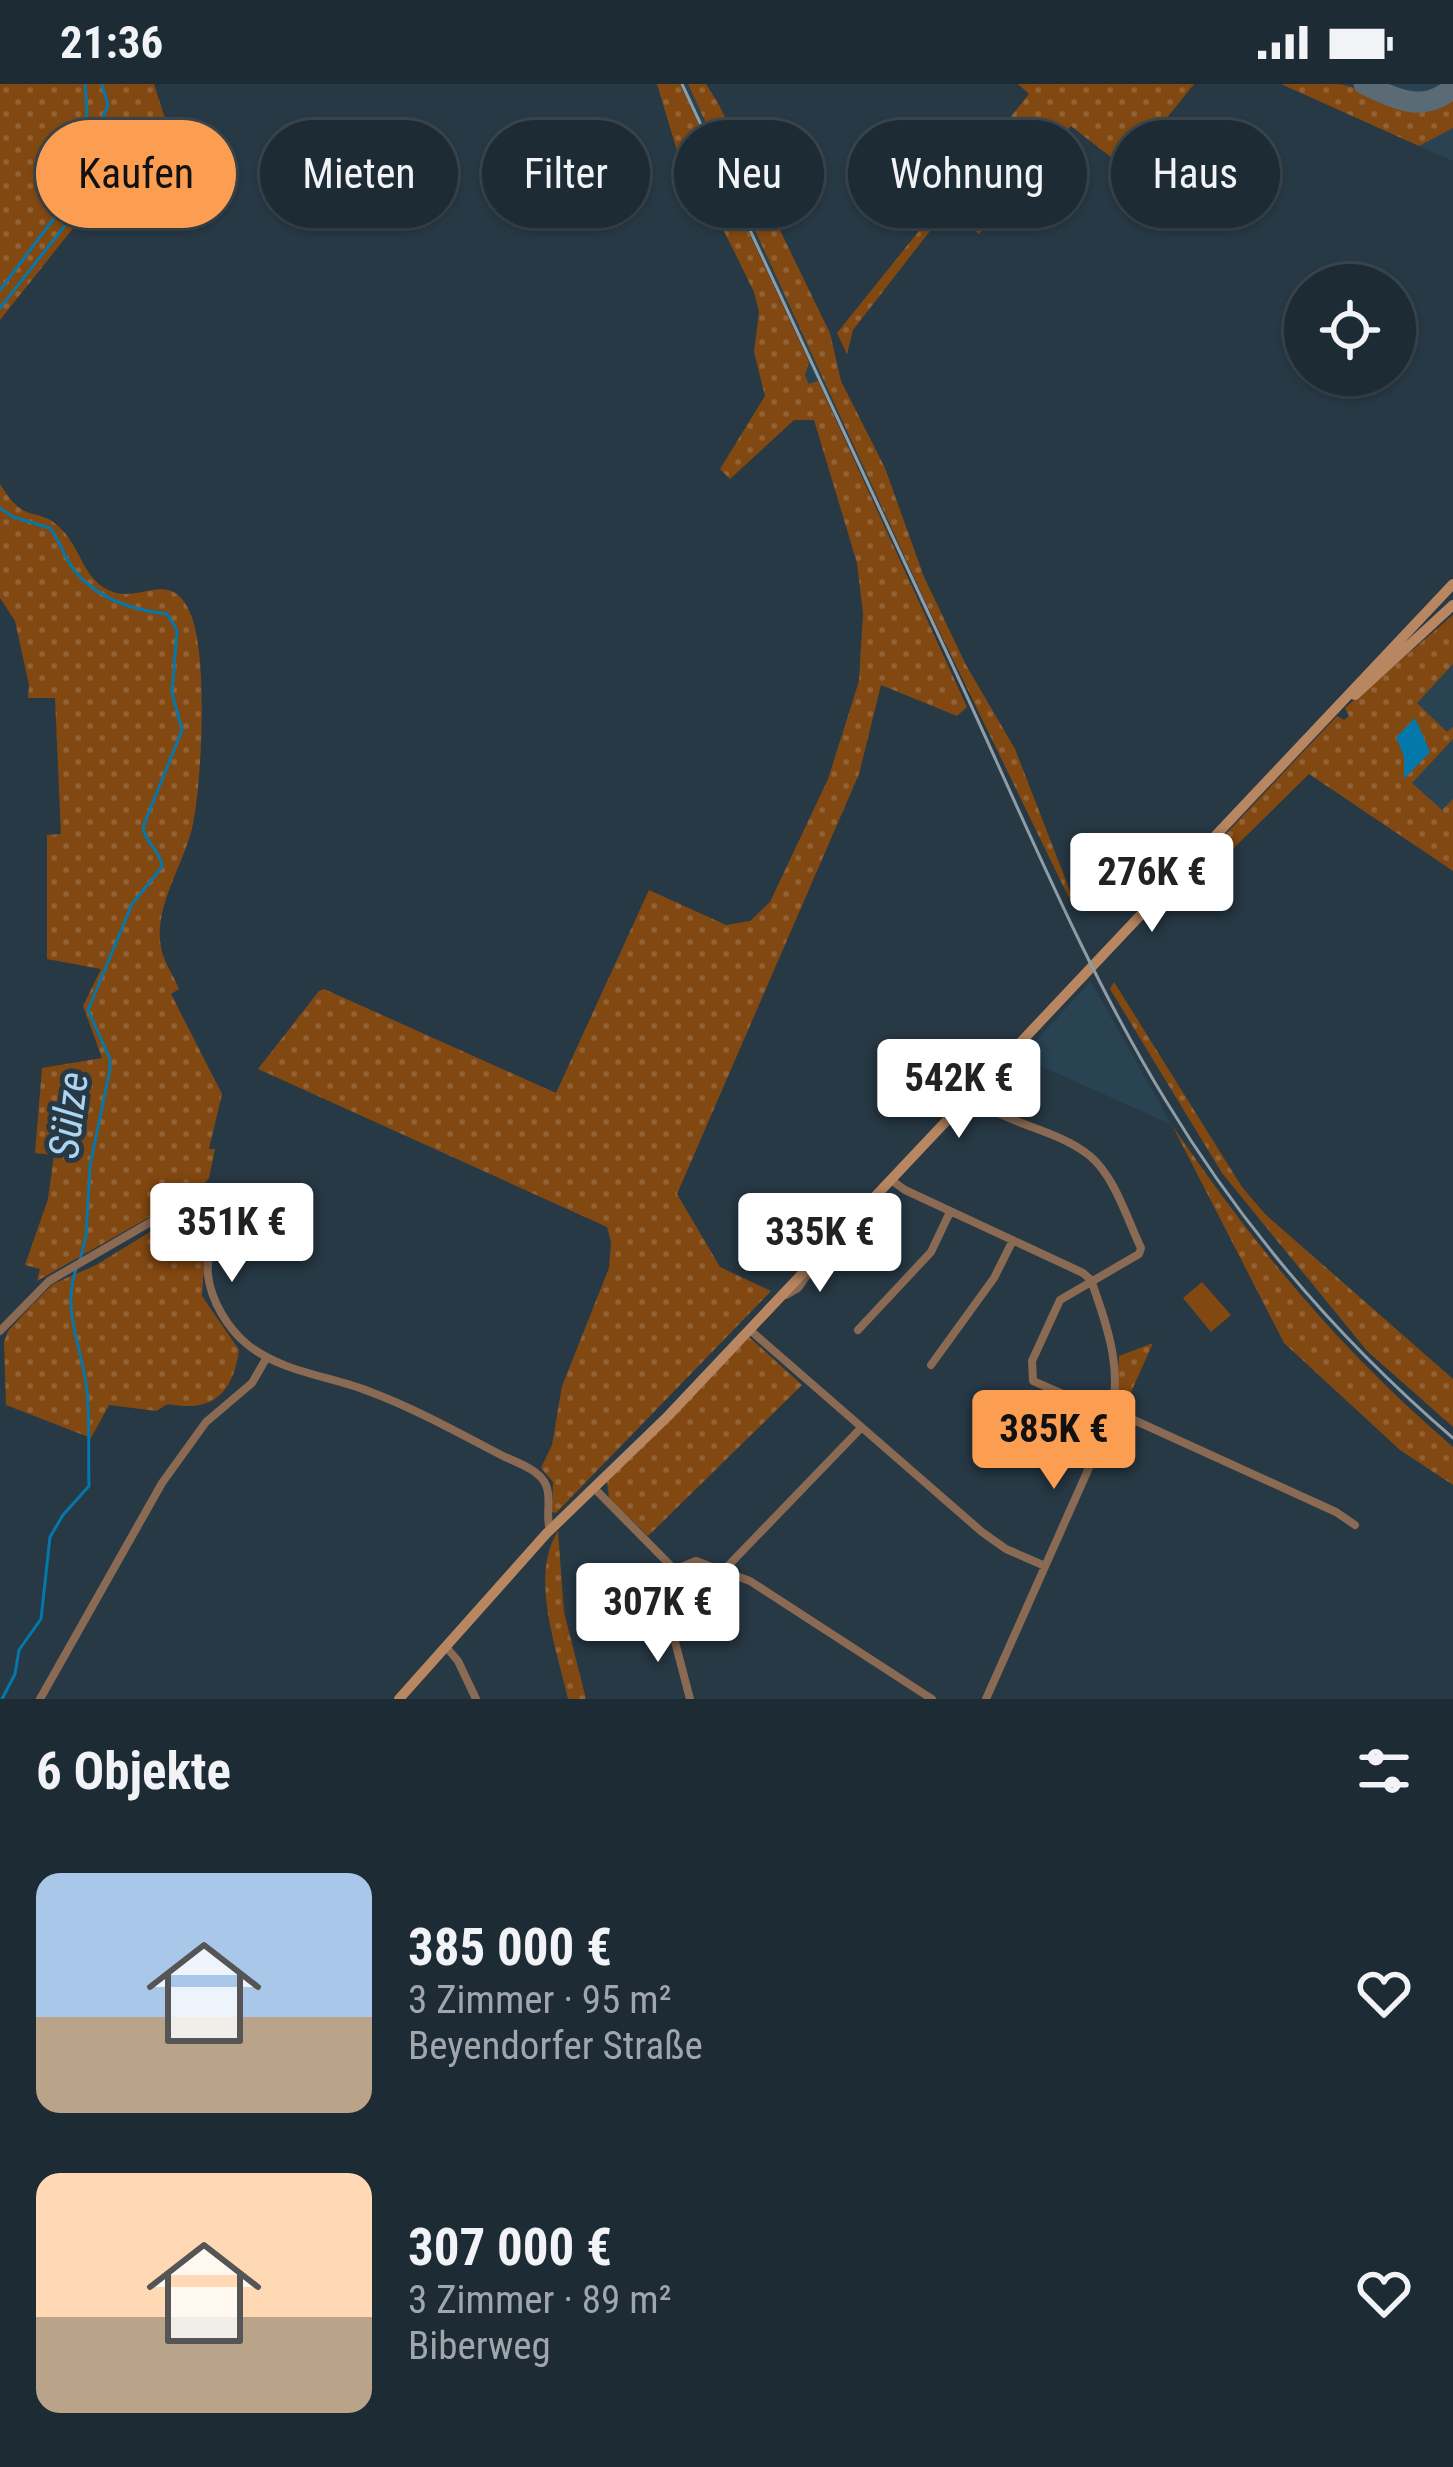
<!DOCTYPE html>
<html lang="de">
<meta charset="utf-8">
<style>
:root{--surface:#1d2b34;--page:#2a3740;--text:#f1f3f6;--muted:#a0a7ac;--line:#3b474f;--accent:#fb9e51}
body{margin:0;font-family:"Roboto Condensed",sans-serif;background:var(--page);color:var(--text);height:100vh;display:flex;flex-direction:column;font-size:45px;white-space:nowrap}
*{box-sizing:border-box;margin:0}
p{font-size:39px;color:var(--muted)}
.icon{flex:none;width:66px;height:66px;fill:none;stroke:currentColor;stroke-width:2;stroke-linecap:round;stroke-linejoin:round}
.map{position:relative;height:1615px;overflow:hidden}
.side{display:flex;flex-direction:column;background:var(--surface);flex:1}
.side>*{flex:none}
.top-card{position:absolute;left:36px;top:36px;width:1383px;height:108px;display:flex;gap:24px}
.buttons{position:absolute;left:1284px;top:180px;display:grid;gap:24px}
.buttons a{display:grid;place-items:center;width:132px;height:132px;border-radius:50%;background:var(--surface);box-shadow:0 3px 9px #0004,0 0 0 3px var(--line);font-size:60px}
.price{position:absolute;translate:-50% -102px;padding:0 27px;border-radius:12px;background:#fff;color:#222;font-size:39px;line-height:78px;filter:drop-shadow(0 3px 6px #0008)}
.price::after{content:'';position:absolute;left:50%;top:72px;width:36px;height:27px;margin-left:-18px;background:inherit;clip-path:polygon(0 0,100% 0,50% 100%)}
.price.on{background:var(--accent);color:#111}
ul{padding:0;list-style:none}
li{display:flex;align-items:center;gap:36px;height:300px;padding:0 36px}
li span{display:grid;place-items:center;flex:none;width:336px;height:240px;border-radius:24px;color:#555}
li>.icon{margin-inline-start:auto}
span .icon{width:144px;height:144px;fill:#fffc;stroke-width:1}
li b{font-size:51px}
h2{display:flex;justify-content:space-between;align-items:center;height:144px;padding:0 36px;font-size:51px}
.chip{padding:0 42px;border-radius:54px;background:var(--surface);box-shadow:0 3px 9px #0004,0 0 0 3px var(--line);font-size:42px;line-height:108px}
.chip.on{background:var(--accent);color:#111}
.status{display:flex;justify-content:space-between;align-items:center;height:84px;padding:0 60px;background:var(--surface);direction:ltr}
.status svg{height:33px;fill:currentColor}
.map>svg:first-child{display:block}
.built{fill:#294353}
.green{fill:url(#green-dots)}
.pitch{fill:#824811}
.water{fill:#0477ab}
.lines{fill:none;stroke-linecap:round;stroke-linejoin:round}
.stream{stroke:#0477ab;stroke-width:3}
.taxiway{stroke:#5b6b76;stroke-width:21}
.street{stroke:#8a6a52;stroke-width:8}
.secondary{stroke:#b88660;stroke-width:10}
.rail{stroke:#8f9da6;stroke-width:3}
.labels{text-anchor:middle;stroke-width:10;stroke-linejoin:round;paint-order:stroke}
.water-label{font-size:42px;font-style:italic;fill:#abd5f2;stroke:#273945}
</style>
<div class="status"><b>21:36</b><svg viewBox="0 0 49 12"><path d="M0 12V9h3v3zM5 12V6h3v6zM10 12V3h3v9zM15 12V0h3v12zM26 1h20v11H26zM47 4h2v5h-2z"/></svg></div>
<div class="map">
<svg width="1453" height="1615" viewBox="0 0 1453 1615">
<defs>
<pattern id="green-dots" width="8" height="8" patternUnits="userSpaceOnUse" patternTransform="scale(3)"><rect width="8" height="8" fill="#824811"/><path d="M2 2h.1M6 6h.1" fill="none" stroke="#936234" stroke-width="1.8" stroke-linecap="round"/></pattern>
</defs>
<rect width="100%" height="100%" fill="#273945"/>
<!-- built -->
<path class="built" d="M680 0H688L931 530 927 532 818 298 809 301 805 292 809 278Z
M1281 0H1453V77L1419 62Z
M1453 538V782L1295 677 1418 576Z
M1090 898H1091L1172 1041 1021 973Z"/>
<!-- green -->
<path class="green" d="M0 0H154L186 100 103 118 82 133 0 236Z
M657 0H680L809 278 805 292 809 300 818 297 967 623 957 632 881 601 859 690 677 1110 720 1183 771 1207 556 1429 552 1428 553 1398 541 1384 552 1361 562 1302 609 1184 611 1158 607 1143 258 985 319 907 324 905 556 1009 649 806 726 841 750 837 770 818 828 695 859 597 863 530 857 479 814 336H794L730 395 720 385 765 312 754 268 759 228 754 208 725 149 684 90Z
M688 0H706L718 19 830 249 841 297 885 384 924 493 966 581 1015 665 1072 812 1069 814 931 530Z
M1018 0H1194L1126 85 1071 42 979 150 947 125 853 246 847 270 837 249 1029 10Z
M1281 0C1300 0 1320 0 1338 0 1379 5 1412 49 1453 16V44L1419 62Z
M0 400C26 444 39 420 62 446 82 466 83 497 113 508 143 518 172 484 191 531 208 573 202 695 193 740 185 779 153 823 161 863 163 877 174 892 179 905L171 910 222 1010 209 1065H215L209 1094 199 1105 37 1197 40 1185 25 1181 48 1115 54 1071 35 1069 42 984 102 974 83 922 101 885 47 875V751L61 750 55 614H28L29 601 15 537 0 514Z
M1453 531V580L1417 619 1447 648 1453 643V655L1412 699 1442 726 1453 715V787L1309 690 1181 816 1187 791 1337 632 1344 636 1349 632 1345 624Z
M1114 898 1242 1103 1265 1130 1453 1295V1343L1367 1267 1222 1089 1110 905Z
M1172 1041C1255 1163 1340 1266 1453 1363V1401L1400 1366 1284 1259Z
M199 1118 206 1125 207 1137 202 1212 239 1266C233 1309 213 1329 168 1320L156 1327 109 1321 91 1354 6 1321 4 1258 8 1247 30 1223 53 1200 96 1181Z
M749 1253 802 1301 648 1452 609 1414 607 1397Z
M1153 1259 1123 1326 1117 1314 1119 1272Z
M558 1447 564 1528 586 1615H568C557 1565 529 1492 558 1447Z"/>
<!-- pitch -->
<path class="pitch" d="M1202 1198 1231 1231 1211 1248 1183 1214Z"/>
<!-- water -->
<path class="water" d="M1415 634 1430 668 1404 695V673L1396 653Z"/>
<g class="lines">
<!-- stream -->
<path class="stream" d="M0 206 76 105 87 28 85 0
M0 224 103 93 99 40 108 22 102 0
M0 424 13 433 50 444C60 457 64 473 74 486 97 515 132 526 167 530L177 546 172 609 182 646 143 743C145 760 161 766 162 783L132 820 88 926 110 975V985L90 1082 86 1152 80 1176
M2 1615 15 1590 19 1566 41 1535 50 1453 63 1431 89 1402C88 1371 90 1337 87 1307 83 1265 61 1228 76 1185"/>
<!-- taxiway -->
<path class="taxiway" d="M1364 0C1396 15 1423 30 1453 4"/>
<!-- street -->
<path class="street" d="M970 1011C1004 1041 1056 1044 1090 1072 1115 1093 1127 1135 1141 1164L1139 1170 1060 1216 1032 1277 1033 1297 1111 1331H1123L1336 1428 1355 1441
M891 1096 905 1106 1083 1189 1091 1196C1108 1244 1125 1291 1108 1341L986 1615
M786 1211 798 1204 816 1179
M750 1246 982 1448 1006 1465 1045 1482
M858 1246 931 1168 950 1128
M0 1247 49 1197 187 1117 203 1113C224 1127 205 1167 208 1191 211 1217 228 1245 248 1261 282 1288 329 1292 368 1307 414 1324 457 1348 501 1371 515 1378 539 1385 546 1401 552 1415 545 1432 550 1446
M931 1281 994 1194 1013 1156
M594 1404 675 1486
M725 1485 861 1344
M446 1563 458 1577 476 1615
M40 1615 162 1399 206 1338 252 1299 267 1273
M690 1615 662 1508 676 1485 696 1477 750 1497 932 1615"/>
<!-- secondary -->
<path class="secondary" d="M1355 611 1453 521
M399 1615 546 1450 668 1332 1453 500"/>
<!-- rail -->
<path class="rail" d="M682 0C774 198 866 396 958 593 1024 735 1084 883 1166 1017 1243 1144 1340 1257 1453 1354"/>
</g>
<g class="labels">
<!-- water labels -->
<g class="water-label">
<text transform="translate(68 1031) rotate(-83)" y="15">Sülze</text>
</g>
</g>
</svg>
<div class="buttons">
<a><svg class="icon" aria-label="locate" viewBox="0 0 24 24"><circle cx="12" cy="12" r="6"/><path d="M12 2v4M12 18v4M2 12h4M18 12h4"/></svg></a>
</div>
<b class="price" style="left:1152px;top:851px">276K €</b>
<b class="price" style="left:959px;top:1057px">542K €</b>
<b class="price" style="left:232px;top:1201px">351K €</b>
<b class="price" style="left:820px;top:1211px">335K €</b>
<b class="price on" style="left:1054px;top:1408px">385K €</b>
<b class="price" style="left:658px;top:1581px">307K €</b>
<div class="top-card">
<a class="chip on">Kaufen</a>
<a class="chip">Mieten</a>
<a class="chip">Filter</a>
<a class="chip">Neu</a>
<a class="chip">Wohnung</a>
<a class="chip">Haus</a>
</div>
</div>
<section class="side">
<h2>6 Objekte<svg class="icon" aria-label="filters" viewBox="0 0 24 24"><path d="M4 7h16M4 17h16"/><circle cx="9" cy="7" r="2"/><circle cx="15" cy="17" r="2"/></svg></h2>
<ul>
<li><span style="background:linear-gradient(#a9c7e8 60%,#b9a48a 0)"><svg class="icon" aria-label="home" viewBox="0 0 24 24"><path d="M3 11l9-7 9 7M6 9v11h12V9"/></svg></span><div><b>385 000 €</b><p>3 Zimmer · 95 m²</p><p>Beyendorfer Straße</p></div><svg class="icon" aria-label="heart" viewBox="0 0 24 24"><path d="M12 20l-8-8c-3-5 5-10 8-4 3-6 11-1 8 4z"/></svg></li>
<li><span style="background:linear-gradient(#ffd9b3 60%,#b9a48a 0)"><svg class="icon" aria-label="home" viewBox="0 0 24 24"><path d="M3 11l9-7 9 7M6 9v11h12V9"/></svg></span><div><b>307 000 €</b><p>3 Zimmer · 89 m²</p><p>Biberweg</p></div><svg class="icon" aria-label="heart" viewBox="0 0 24 24"><path d="M12 20l-8-8c-3-5 5-10 8-4 3-6 11-1 8 4z"/></svg></li>
</ul>
</section>
